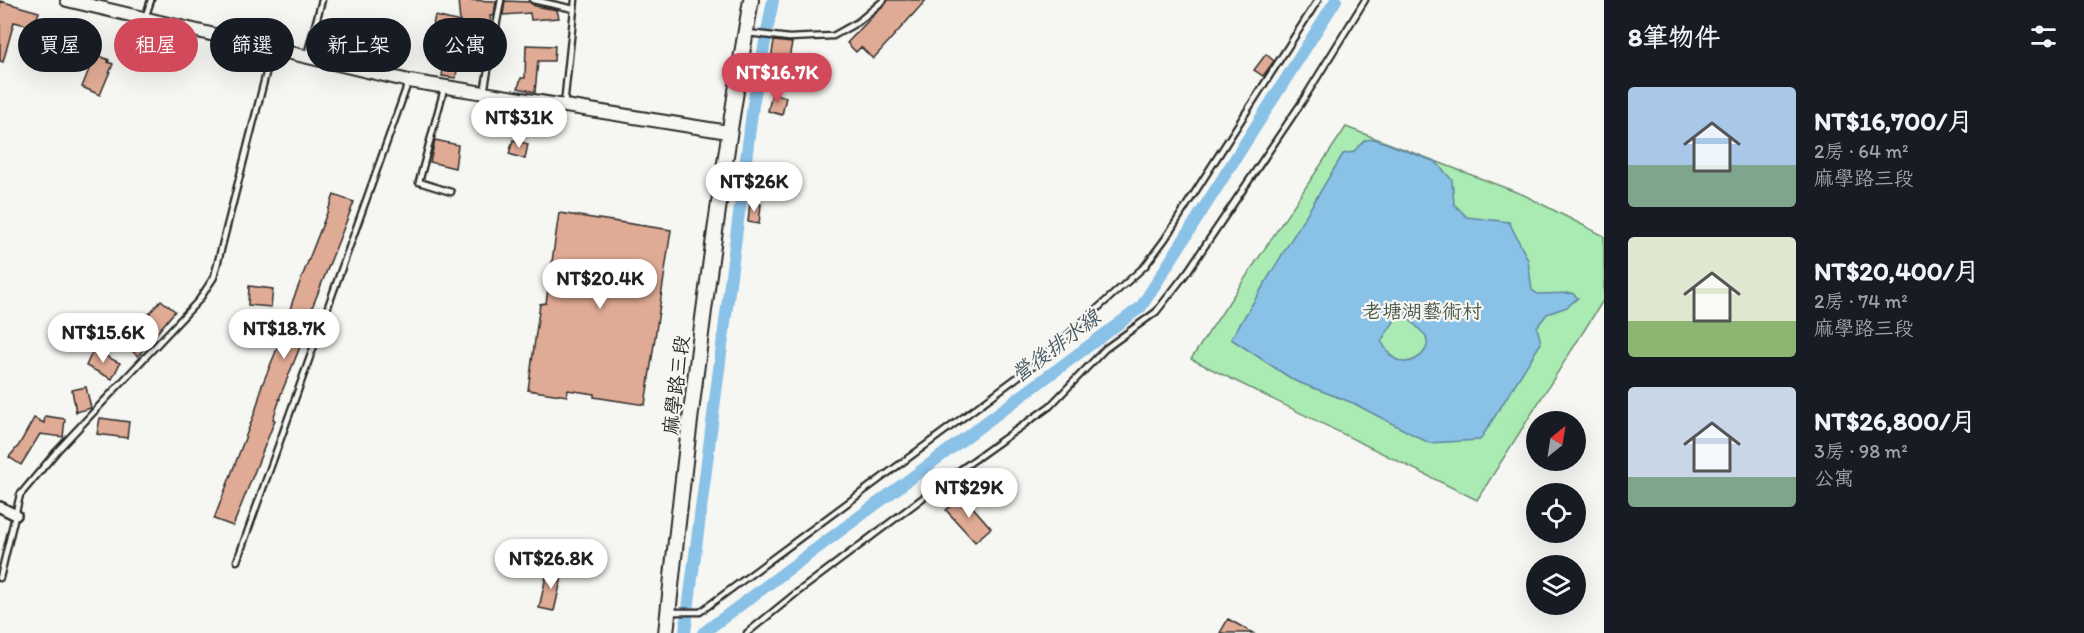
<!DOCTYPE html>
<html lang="zh-TW">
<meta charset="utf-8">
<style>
:root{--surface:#171b24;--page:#20242c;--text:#f1f3f6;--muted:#9ea1a6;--accent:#d1495b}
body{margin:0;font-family:Itim,"LXGW WenKai TC",sans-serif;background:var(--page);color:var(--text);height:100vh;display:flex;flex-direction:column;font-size:22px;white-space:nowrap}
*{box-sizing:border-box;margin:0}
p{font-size:20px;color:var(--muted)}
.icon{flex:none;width:33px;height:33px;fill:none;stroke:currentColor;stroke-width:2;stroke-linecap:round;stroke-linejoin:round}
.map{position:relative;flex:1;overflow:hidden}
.details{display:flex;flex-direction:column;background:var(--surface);width:480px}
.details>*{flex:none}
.banner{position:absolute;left:18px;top:18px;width:570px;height:54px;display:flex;gap:12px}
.needle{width:39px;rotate:30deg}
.buttons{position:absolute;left:1526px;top:411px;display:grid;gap:12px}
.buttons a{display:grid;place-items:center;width:60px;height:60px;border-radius:50%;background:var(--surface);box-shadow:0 6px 24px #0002;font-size:30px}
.price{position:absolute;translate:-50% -51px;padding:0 14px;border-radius:21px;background:#fff;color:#222;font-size:20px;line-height:39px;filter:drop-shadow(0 2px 3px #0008)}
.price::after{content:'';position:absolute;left:50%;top:36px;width:18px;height:14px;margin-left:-9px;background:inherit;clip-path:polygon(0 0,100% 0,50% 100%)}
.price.active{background:var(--accent);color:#fff}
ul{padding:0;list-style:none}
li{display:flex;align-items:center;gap:18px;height:150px;padding:0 24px}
li span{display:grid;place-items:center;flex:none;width:168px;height:120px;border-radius:6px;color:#555}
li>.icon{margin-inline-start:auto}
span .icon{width:72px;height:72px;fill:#fffc;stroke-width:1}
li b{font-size:26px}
h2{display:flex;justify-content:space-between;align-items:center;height:72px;padding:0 24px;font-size:26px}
.chip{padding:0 21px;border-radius:27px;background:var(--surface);box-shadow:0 6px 24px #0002;font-size:21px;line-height:54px}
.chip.active{background:var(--accent);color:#fff}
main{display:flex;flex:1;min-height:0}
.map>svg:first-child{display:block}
.green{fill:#aaebb3;stroke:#6a8b6f;stroke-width:1.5}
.water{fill:#89c1e7;stroke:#63859c;stroke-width:1.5;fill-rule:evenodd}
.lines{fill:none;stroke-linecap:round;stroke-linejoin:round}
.canal{stroke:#89c1e7;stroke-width:12}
.building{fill:#e0ab94;stroke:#2b2b2b;stroke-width:1.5}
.service-casing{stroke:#2b2b2b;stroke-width:9}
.minor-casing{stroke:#2b2b2b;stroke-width:14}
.tertiary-casing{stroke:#2b2b2b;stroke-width:16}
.secondary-casing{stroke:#2b2b2b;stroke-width:18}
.service{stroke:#f6f6f2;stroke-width:4.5}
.minor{stroke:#f6f6f2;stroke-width:9}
.tertiary{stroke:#f6f6f2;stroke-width:12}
.secondary{stroke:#f6f6f2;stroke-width:14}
.labels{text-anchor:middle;stroke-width:4.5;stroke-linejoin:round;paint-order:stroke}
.park-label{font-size:20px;fill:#4b5b4d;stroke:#f6f6f2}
.street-label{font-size:20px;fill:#2b2b2b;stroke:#f6f6f2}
.water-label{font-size:21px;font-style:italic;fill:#475863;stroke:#f6f6f2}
</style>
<main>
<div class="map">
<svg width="1604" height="633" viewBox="0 0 1604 633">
<rect width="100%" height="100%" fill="#f6f6f2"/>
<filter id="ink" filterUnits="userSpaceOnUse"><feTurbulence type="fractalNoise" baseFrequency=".0167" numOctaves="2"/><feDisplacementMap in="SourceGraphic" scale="12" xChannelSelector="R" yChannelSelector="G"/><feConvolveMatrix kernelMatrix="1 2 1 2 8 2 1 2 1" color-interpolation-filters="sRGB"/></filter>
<g filter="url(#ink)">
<!-- green -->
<path class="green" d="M1346 127 1524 195 1604 236V299L1477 500 1191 359Z"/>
<!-- water -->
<path class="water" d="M1375 139 1436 162 1452 180 1454 204 1467 217 1509 222 1528 260 1532 290 1538 294 1572 293 1578 298 1567 307 1547 314 1537 327 1541 343 1480 440 1429 443 1353 403 1295 381 1231 339 1343 154 1353 152 1365 140ZM1405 315 1426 336C1426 339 1428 343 1427 346 1424 356 1410 365 1400 361 1390 358 1386 349 1381 341L1395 320Z"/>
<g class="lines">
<!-- canal -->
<path class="canal" d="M685 633 753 105 773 0
M703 633 1141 307 1336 0"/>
</g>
<!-- building -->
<path class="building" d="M458 0 496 1 494 16H490L491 24H487L481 64 458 61 456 78 442 76 446 51 428 47 435 16 460 22Z
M888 0H926L873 59 861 47 856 52 847 43Z
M0 1 39 12 34 27 14 22 3 62 0 61Z
M505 1 529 2 535 6 557 10 559 18 531 20 530 13 503 15Z
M774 41 792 43 788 63 771 59Z
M526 45 555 46 554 61H538L535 92 518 88 521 78H525Z
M95 54 109 60 108 62 113 64 100 95 82 87Z
M1266 54 1274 61 1263 76 1254 70Z
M772 93 786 97 782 115 768 111Z
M435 140 458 145 455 168 430 162Z
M513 140 528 144 525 159 509 154Z
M334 195 354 202 312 308H313L304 331 306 332 279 399H280L273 419 275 420 233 526 214 519 255 412 261 391 260 390 279 344 293 300Z
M750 202 761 204 759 224 748 222Z
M559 213 671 230 645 405 594 397V394L568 390 567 396 528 390 540 304 546 303Z
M249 286 273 289 271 307 248 305Z
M161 300 175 311 138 356 127 347 140 331 137 328Z
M93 350 120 363 112 379 86 366Z
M86 387 91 408 76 412 72 390Z
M45 416 65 419 63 437 40 434 21 465 9 457 19 445 34 418 44 423Z
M100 418 129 422 127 438 97 434Z
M963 496 991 528 975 542 946 510Z
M548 568 563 572 554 611 539 608Z
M1228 619 1253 633H1220Z"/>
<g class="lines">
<defs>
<path id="service" d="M533 0 574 9
M145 18 151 0
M748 33 789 38 833 36 858 22 884 0
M307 55 322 0
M444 89 419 182 451 192
M484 92 501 0
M564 105 575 0
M237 561 408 83
M0 578 20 495 57 451 199 300 214 277 272 50
M671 612H700L1034 365 1145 266 1165 239 1318 0
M747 633 795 594 960 470 1050 406 1105 349 1156 312 1188 271 1302 102 1365 0"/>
<path id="minor" d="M0 507 16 515"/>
<path id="tertiary" d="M67 0 409 81 728 132"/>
<path id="secondary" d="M666 633C688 421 715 210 751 0"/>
</defs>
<!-- service casing -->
<use href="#service" class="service-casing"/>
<!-- minor casing -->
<use href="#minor" class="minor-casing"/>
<!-- tertiary casing -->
<use href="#tertiary" class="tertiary-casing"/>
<!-- secondary casing -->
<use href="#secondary" class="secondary-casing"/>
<!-- service -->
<use href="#service" class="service"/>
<!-- minor -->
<use href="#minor" class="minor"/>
<!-- tertiary -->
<use href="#tertiary" class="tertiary"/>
<!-- secondary -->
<use href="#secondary" class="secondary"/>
</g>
</g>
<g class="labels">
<!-- park labels -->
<g class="park-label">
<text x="1422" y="318">老塘湖藝術村</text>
</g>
<!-- street labels -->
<g class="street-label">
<text transform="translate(676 385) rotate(-83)" y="7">麻學路三段</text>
</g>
<!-- water labels -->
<g class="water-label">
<text transform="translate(1056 346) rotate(-37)" y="7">營後排水線</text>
</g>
</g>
</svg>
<div class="buttons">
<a><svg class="needle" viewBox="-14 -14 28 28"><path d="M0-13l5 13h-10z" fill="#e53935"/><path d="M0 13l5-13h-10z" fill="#9ea1a6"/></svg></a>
<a><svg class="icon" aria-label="locate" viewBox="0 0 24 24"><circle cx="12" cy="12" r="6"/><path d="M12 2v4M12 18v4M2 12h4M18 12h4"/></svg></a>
<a><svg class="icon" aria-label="layers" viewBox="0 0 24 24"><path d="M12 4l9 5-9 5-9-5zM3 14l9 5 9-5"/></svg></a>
</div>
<b class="price active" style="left:777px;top:104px">NT$16.7K</b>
<b class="price" style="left:519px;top:149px">NT$31K</b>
<b class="price" style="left:754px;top:213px">NT$26K</b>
<b class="price" style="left:600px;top:310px">NT$20.4K</b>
<b class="price" style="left:284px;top:360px">NT$18.7K</b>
<b class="price" style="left:103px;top:364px">NT$15.6K</b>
<b class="price" style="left:969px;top:519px">NT$29K</b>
<b class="price" style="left:551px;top:590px">NT$26.8K</b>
<div class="banner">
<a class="chip">買屋</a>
<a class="chip active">租屋</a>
<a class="chip">篩選</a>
<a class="chip">新上架</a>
<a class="chip">公寓</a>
</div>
</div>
<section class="details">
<h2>8筆物件<svg class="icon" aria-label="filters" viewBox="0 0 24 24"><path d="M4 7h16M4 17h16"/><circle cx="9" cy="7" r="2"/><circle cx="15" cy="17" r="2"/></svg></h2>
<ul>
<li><span style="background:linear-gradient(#a9c7e8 65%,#7fa58c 0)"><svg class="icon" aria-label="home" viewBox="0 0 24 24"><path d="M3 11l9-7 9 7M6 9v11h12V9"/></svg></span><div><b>NT$16,700/月</b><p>2房 · 64 m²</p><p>麻學路三段</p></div></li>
<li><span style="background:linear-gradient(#dfe7d0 70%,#8fb573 0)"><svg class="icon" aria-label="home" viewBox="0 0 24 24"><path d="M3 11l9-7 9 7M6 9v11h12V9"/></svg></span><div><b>NT$20,400/月</b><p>2房 · 74 m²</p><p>麻學路三段</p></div></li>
<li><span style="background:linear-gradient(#c9d6e8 75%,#7fa58c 0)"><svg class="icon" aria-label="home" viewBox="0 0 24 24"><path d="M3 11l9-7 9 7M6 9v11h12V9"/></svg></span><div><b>NT$26,800/月</b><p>3房 · 98 m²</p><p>公寓</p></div></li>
</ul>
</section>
</main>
